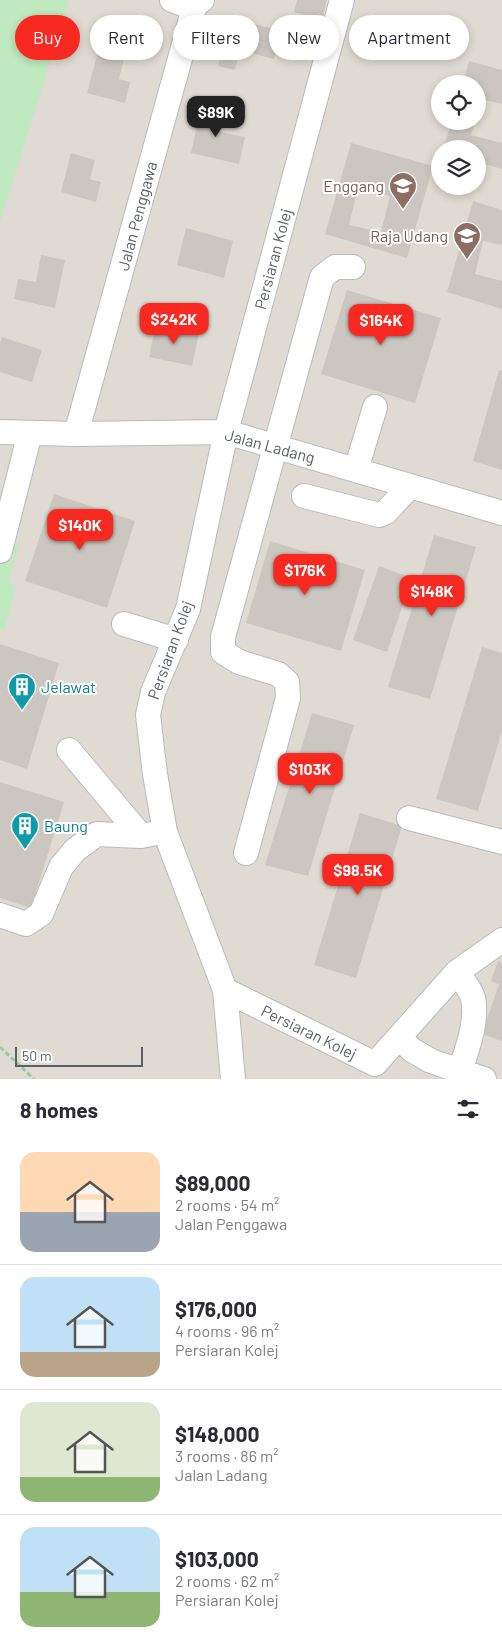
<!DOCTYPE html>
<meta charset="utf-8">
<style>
:root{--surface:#fff;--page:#f2f2f3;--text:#2b2b33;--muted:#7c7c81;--line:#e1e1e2;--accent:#f82921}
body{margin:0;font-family:Barlow,sans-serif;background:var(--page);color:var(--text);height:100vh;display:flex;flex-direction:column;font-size:19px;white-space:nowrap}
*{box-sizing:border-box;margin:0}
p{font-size:16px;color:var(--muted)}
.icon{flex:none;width:28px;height:28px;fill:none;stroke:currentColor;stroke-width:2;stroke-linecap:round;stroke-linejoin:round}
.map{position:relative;height:1079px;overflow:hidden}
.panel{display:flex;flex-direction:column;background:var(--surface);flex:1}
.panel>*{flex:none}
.banner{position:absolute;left:15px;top:15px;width:472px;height:45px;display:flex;gap:10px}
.controls{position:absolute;left:431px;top:75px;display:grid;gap:10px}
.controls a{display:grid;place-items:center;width:55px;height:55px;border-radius:50%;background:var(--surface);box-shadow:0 2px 8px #0003;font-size:25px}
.scale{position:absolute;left:15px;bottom:12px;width:128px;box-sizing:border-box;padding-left:5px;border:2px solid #5b6066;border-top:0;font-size:14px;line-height:18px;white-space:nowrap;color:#5b6066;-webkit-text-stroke:4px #fff;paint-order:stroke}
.price{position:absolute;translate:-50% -42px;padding:0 11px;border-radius:10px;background:var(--accent);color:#fff;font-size:16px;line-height:32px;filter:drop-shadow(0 1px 2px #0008)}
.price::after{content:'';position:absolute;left:50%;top:30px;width:15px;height:11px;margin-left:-8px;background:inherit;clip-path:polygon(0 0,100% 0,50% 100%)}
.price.current{background:#222;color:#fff}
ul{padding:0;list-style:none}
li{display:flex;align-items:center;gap:15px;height:125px;padding:0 20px}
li+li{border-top:1px solid var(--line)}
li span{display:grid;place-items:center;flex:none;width:140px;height:100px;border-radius:15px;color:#555}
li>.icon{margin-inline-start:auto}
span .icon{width:60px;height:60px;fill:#fffc;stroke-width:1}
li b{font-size:21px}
h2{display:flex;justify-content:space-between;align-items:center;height:60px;padding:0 20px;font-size:21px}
.tag{padding:0 18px;border-radius:22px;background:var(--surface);box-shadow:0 2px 8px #0003;font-size:18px;line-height:45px}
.tag.current{background:var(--accent);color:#fff}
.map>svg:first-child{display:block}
.education{fill:#dfdbd2;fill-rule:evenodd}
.green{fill:#bfe9be}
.building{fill:#cbc7c0;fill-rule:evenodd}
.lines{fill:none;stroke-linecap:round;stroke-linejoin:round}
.minor-casing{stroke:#b6babf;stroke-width:26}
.path{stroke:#96cba3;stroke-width:3;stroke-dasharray:5 2.5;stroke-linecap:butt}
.minor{stroke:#fff;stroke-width:24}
.labels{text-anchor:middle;stroke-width:4;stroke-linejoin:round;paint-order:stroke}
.education-label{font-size:16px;fill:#785e54;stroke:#fff;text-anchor:end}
.street-label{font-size:16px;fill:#5b6066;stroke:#fff}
.culture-label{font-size:16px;fill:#0d838f;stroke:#fff;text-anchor:start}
</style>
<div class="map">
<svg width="502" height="1079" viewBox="0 0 502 1079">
<rect width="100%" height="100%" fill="#f0ece3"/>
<!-- education -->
<path class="education" d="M0 0H502V1079H0ZM440 84H478V121H440ZM440 149H478V186H440Z"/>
<!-- green -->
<path class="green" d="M0 0H69L0 222Z
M0 539 19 545 8 583 16 586 4 631 0 629Z"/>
<!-- building -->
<path class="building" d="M297 0H327L322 19 294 12Z
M230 18 281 31 274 59 240 50 235 70 218 66Z
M98 52 124 59 119 79 130 82 125 103 87 93Z
M469 61 502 70V104L480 99 478 107V84H463Z
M202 103 222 107 217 131 245 137 239 164 191 153Z
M452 121H475L471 135 502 143V169L478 162V149H443Z
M351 143 433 166 407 258 325 234ZM358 188 390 196 381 232 349 225Z
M71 153 95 160 90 179 101 182 96 202 61 192Z
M473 201 502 210V245L483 241 475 274 502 281V309L447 292Z
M186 228 233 241 224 278 177 265Z
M41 255 65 260 55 308 14 299 18 279 36 282Z
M347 290 441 318 415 403 321 374Z
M156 324 199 333 192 366 149 357Z
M2 337 42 350 32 382 0 372V344Z
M499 370 502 371V470L473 461Z
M54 494 135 521 107 608 25 581Z
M434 535 476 547 430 699 388 687Z
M270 541 365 570 341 651 246 623Z
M379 566 412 578 387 652 353 640Z
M0 644 59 663 27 769 0 760Z
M482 647 502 653V731L478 811 436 799Z
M312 713 354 725 308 876 265 865Z
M0 782 64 802 31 908 0 898Z
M360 813 402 826 356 978 314 965Z
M498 961 502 963V1041L482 1034 499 984 491 981Z"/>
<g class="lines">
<defs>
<path id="minor" d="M172 0 194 8
M342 0 226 432 188 609 153 692 148 715 155 774 165 832 225 990 375 1064 457 972 502 940
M0 432 76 434 226 432 502 513
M76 434 194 8 198 2 202 0
M356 470 375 407
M304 496 379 515 386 512 410 486
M0 551 30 433
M124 624 176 640
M69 750 141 836 152 834
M409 818 502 842
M246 853 288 698 287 682 278 674 239 662 223 652V637L322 277 335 267H353
M0 915 26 924 41 914 61 867 75 850 97 834 141 836
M457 972C462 979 471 990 473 998 478 1022 467 1049 460 1071
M225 990 233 1079
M399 1037 412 1050 431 1061 484 1079"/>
</defs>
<!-- minor casing -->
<use href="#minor" class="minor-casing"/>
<!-- path -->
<path class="path" d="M0 1047 34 1079"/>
<!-- minor -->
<use href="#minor" class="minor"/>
</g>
<!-- icons -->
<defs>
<symbol id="university-pin" viewBox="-11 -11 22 30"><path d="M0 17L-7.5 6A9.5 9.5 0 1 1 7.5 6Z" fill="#8d6e63" stroke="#fff"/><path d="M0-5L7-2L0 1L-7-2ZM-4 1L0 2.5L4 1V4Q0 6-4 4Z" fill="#fff"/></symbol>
<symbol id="building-pin" viewBox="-11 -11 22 30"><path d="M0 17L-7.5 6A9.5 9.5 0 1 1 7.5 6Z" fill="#0f9aa8" stroke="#fff"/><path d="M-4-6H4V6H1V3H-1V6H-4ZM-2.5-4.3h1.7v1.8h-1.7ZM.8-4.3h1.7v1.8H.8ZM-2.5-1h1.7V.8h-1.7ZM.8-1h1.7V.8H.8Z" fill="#fff"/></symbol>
</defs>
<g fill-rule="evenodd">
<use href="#university-pin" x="387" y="170" width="32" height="43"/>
<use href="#university-pin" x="451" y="220" width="32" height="43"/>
<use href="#building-pin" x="6" y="671" width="32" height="43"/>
<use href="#building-pin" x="9" y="810" width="32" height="43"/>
</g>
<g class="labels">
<!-- education labels -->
<g class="education-label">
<text x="384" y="192">Enggang</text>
<text x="448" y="242">Raja Udang</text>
</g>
<!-- street labels -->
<g class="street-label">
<text transform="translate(137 216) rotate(-75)" y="6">Jalan Penggawa</text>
<text transform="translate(273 259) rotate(-75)" y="6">Persiaran Kolej</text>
<text transform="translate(270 446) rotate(15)" y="6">Jalan Ladang</text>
<text transform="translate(170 650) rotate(-70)" y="6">Persiaran Kolej</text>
<text transform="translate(309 1032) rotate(26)" y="6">Persiaran Kolej</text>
</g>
<!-- culture labels -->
<g class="culture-label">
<text x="41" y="693">Jelawat</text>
<text x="44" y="832">Baung</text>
</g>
</g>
</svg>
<div class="controls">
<a><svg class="icon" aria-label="locate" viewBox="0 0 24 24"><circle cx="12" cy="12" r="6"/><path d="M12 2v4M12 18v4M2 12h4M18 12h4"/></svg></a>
<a><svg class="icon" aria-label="layers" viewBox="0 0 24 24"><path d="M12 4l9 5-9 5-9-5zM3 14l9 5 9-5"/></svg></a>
</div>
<div class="scale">50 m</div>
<b class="price current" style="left:216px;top:138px">$89K</b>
<b class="price" style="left:174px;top:345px">$242K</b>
<b class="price" style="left:381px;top:346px">$164K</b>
<b class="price" style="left:80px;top:551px">$140K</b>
<b class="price" style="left:305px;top:596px">$176K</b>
<b class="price" style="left:432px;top:617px">$148K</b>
<b class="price" style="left:310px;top:795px">$103K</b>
<b class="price" style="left:358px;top:896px">$98.5K</b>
<div class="banner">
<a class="tag current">Buy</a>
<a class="tag">Rent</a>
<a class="tag">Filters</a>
<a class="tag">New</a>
<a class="tag">Apartment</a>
</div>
</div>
<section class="panel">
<h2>8 homes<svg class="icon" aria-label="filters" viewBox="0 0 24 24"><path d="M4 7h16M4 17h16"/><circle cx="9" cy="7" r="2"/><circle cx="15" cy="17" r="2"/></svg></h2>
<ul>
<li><span style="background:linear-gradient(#ffd9b3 60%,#9aa5b1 0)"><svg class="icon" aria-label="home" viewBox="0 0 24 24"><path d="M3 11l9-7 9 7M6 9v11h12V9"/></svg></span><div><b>$89,000</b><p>2 rooms · 54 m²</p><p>Jalan Penggawa</p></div></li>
<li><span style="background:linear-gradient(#bfe0f5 75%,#b9a48a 0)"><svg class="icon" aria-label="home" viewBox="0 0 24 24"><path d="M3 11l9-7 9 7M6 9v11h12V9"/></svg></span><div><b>$176,000</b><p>4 rooms · 96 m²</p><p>Persiaran Kolej</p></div></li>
<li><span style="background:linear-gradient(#dfe7d0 75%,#8fb573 0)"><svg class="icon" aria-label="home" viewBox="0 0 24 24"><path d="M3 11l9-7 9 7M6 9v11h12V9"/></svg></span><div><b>$148,000</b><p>3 rooms · 86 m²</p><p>Jalan Ladang</p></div></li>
<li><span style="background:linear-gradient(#bfe0f5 65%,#8fb573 0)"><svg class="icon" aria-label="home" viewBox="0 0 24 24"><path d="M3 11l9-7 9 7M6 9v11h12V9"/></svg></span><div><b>$103,000</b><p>2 rooms · 62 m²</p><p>Persiaran Kolej</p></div></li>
</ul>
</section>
